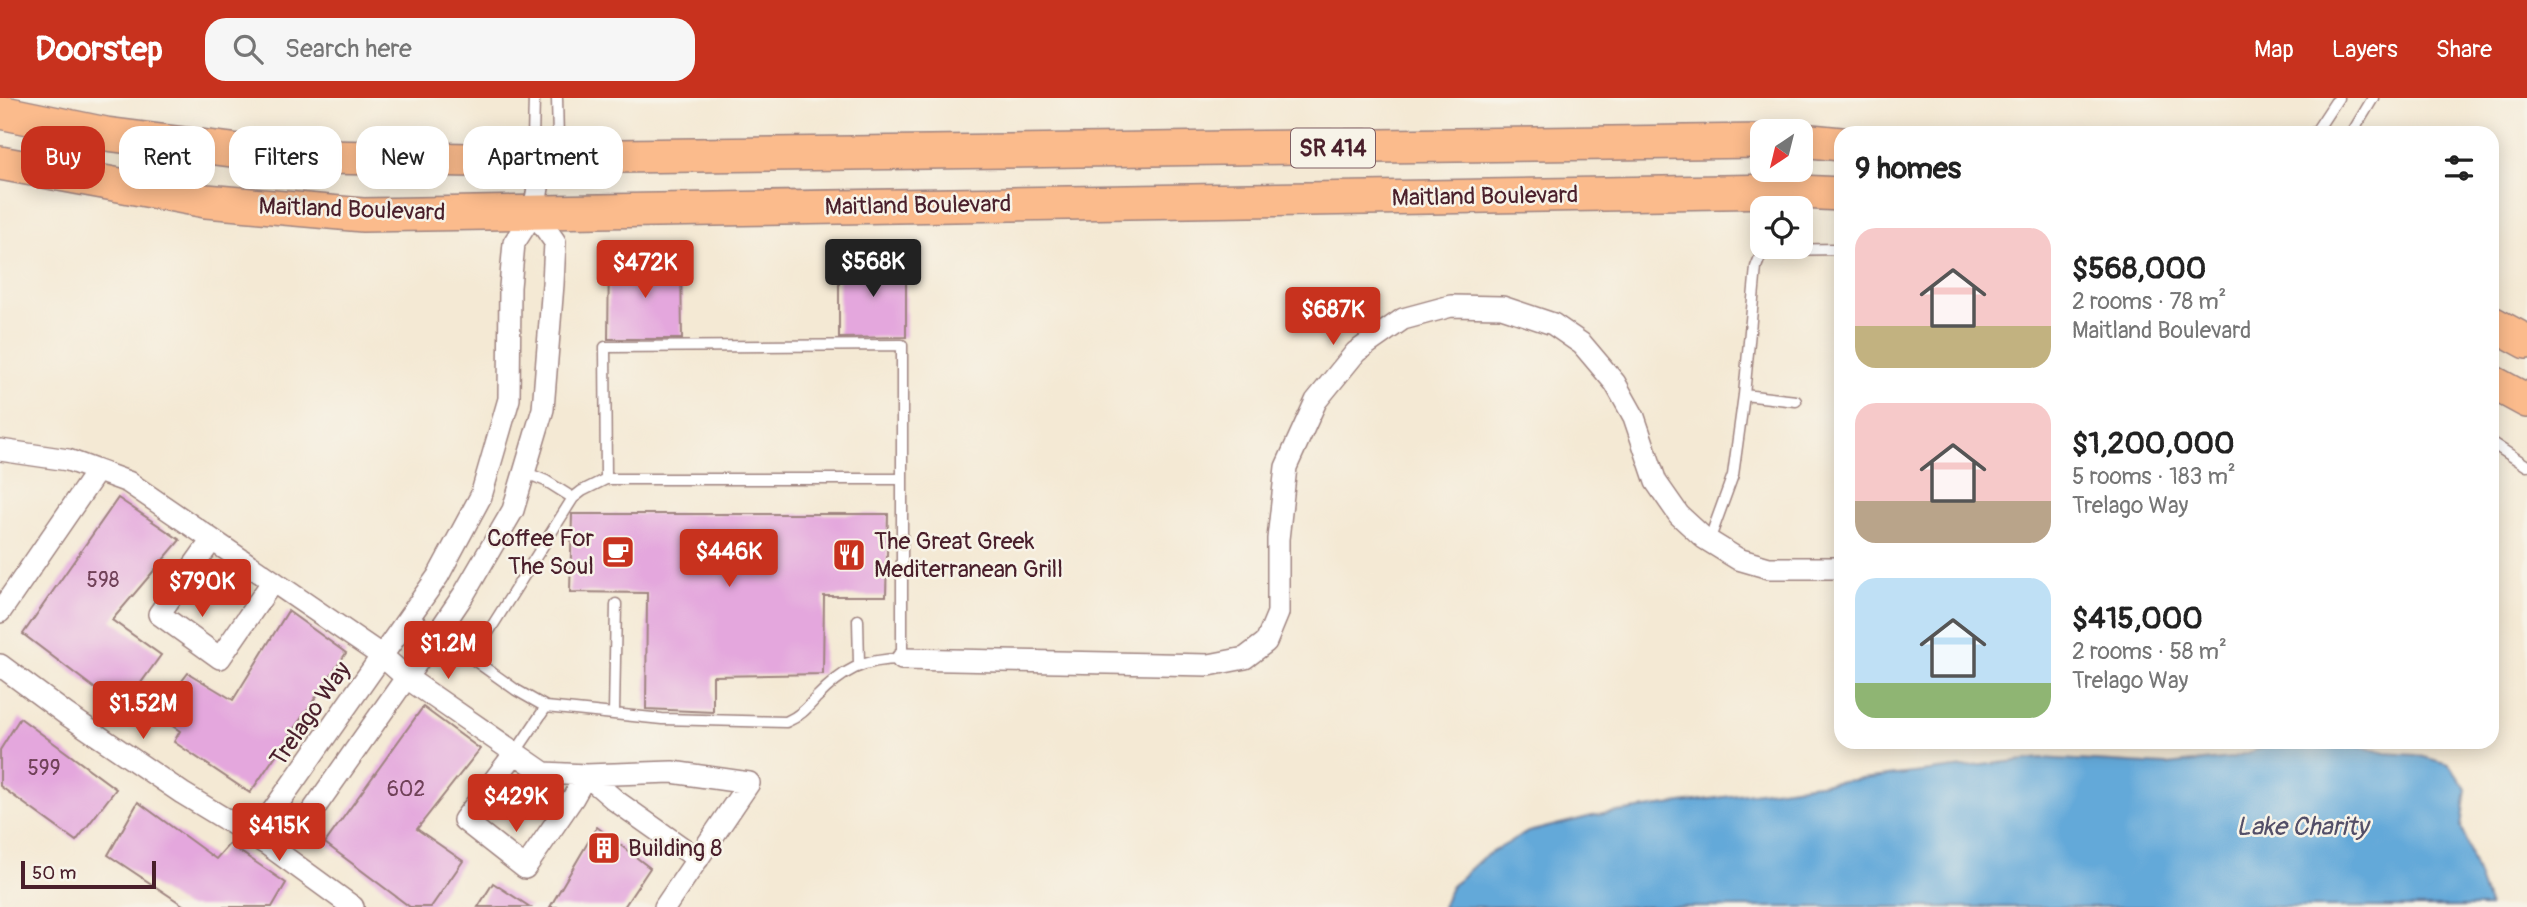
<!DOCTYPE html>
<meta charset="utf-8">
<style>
:root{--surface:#fff;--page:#f6f6f6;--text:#222;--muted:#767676;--accent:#c8321e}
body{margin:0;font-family:Pangolin,sans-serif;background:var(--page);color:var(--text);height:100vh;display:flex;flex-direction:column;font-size:26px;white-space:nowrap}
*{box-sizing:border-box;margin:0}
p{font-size:23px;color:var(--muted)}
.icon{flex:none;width:38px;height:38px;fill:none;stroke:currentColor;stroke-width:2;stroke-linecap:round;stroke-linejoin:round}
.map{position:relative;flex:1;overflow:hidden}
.panel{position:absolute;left:1834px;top:28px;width:665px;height:623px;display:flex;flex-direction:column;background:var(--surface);border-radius:21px;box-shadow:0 4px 18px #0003}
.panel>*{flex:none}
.banner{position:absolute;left:21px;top:28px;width:665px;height:63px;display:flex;gap:14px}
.needle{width:46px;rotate:215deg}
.buttons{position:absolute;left:1750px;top:21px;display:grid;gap:14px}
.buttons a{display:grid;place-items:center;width:63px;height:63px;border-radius:14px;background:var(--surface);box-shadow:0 4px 18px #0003;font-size:35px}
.scale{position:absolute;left:21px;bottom:18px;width:135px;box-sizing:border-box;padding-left:7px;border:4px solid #4a1f2b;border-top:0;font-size:19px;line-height:24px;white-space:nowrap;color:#4a1f2b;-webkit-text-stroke:5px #f7f3e8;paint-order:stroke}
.price{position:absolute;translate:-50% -60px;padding:0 16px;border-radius:7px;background:var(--accent);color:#fff;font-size:23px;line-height:46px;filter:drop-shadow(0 2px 4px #0008)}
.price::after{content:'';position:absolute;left:50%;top:42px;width:21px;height:16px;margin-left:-10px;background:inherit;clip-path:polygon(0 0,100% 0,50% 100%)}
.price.active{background:#222;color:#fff}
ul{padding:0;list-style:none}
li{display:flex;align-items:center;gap:21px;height:175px;padding:0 21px}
li span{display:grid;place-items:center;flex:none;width:196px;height:140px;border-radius:21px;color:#555}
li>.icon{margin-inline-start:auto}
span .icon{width:84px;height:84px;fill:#fffc;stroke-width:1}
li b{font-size:30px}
h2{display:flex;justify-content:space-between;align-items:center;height:84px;padding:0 21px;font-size:30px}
.chip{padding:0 24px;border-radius:21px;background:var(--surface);box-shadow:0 4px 18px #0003;font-size:24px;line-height:63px}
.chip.active{background:var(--accent);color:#fff}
header{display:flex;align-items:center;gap:42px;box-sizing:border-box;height:98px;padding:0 35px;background:var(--accent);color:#fff}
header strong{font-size:33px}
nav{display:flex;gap:38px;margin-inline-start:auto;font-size:24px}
.search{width:490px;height:63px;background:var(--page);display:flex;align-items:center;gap:18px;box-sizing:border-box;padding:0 24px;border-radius:21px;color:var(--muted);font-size:26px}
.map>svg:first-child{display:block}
.water{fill:#63a9d9;stroke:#566482;stroke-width:2}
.building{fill:#e4a7dd}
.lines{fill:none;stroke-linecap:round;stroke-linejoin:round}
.lane-casing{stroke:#9f8480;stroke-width:13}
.street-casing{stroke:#9f8480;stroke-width:24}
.primary-casing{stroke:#9f8480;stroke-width:36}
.lane{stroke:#fff;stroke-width:10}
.street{stroke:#fff;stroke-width:21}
.primary{stroke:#fbbb8c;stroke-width:33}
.labels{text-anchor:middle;stroke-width:5;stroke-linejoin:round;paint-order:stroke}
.number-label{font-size:21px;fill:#704158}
.shield{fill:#f7f3e8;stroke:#7e5f64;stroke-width:2}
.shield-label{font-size:23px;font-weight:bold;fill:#4a1f2b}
.street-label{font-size:24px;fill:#4a1f2b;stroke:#f7f3e8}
.poi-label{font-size:24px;fill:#4a1f2b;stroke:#f7f3e8;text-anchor:start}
.water-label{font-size:26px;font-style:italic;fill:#534f68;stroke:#f7f3e8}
</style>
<header>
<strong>Doorstep</strong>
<div class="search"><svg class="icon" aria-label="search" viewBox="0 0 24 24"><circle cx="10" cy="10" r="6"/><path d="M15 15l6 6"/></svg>Search here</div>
<nav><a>Map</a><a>Layers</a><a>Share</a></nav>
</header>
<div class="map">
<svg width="2527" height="809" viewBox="0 0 2527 809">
<rect width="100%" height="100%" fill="#f7f3e8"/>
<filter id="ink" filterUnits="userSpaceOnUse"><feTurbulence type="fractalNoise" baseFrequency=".0143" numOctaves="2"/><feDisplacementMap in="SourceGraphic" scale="14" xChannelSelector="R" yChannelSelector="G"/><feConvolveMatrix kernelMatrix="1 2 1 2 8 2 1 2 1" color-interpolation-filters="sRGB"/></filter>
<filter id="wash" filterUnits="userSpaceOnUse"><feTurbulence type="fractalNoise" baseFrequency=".00686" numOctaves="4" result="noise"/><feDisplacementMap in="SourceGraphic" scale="28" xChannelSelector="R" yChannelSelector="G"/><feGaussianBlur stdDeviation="1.57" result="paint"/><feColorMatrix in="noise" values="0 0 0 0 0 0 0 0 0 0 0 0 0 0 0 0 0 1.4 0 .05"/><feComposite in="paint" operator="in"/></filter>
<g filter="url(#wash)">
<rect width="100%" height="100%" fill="#f4e9d4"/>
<!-- water -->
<path class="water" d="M2280 644H2342L2386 655 2417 657 2449 666 2466 691 2461 729 2489 809H1442L1451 789 1482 760 1528 734 1596 717 1802 688 2041 660 2166 667 2231 660Z"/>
<g id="blocks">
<!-- building -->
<path class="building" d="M906 161V239L839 240V163Z
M609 162H681L682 241H608Z
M118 400 180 442 112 522 161 557 122 611 23 536Z
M572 416H888L886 498H824L823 576 713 578V614L646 611 647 495 570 494Z
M288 513 346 555 250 695 174 644 180 633 156 617 188 575 233 602Z
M423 609 480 651 417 731 463 763 431 809H410L325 745Z
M20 620 116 691 76 743 0 688V652Z
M138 704 216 761 229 746 286 785 272 809H186L108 757Z
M597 729 650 770 624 809H550Z
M493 785 530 809H478Z"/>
</g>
</g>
<g filter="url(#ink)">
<use href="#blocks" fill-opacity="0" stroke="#9f8480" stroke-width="2"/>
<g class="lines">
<defs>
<path id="lane" d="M534 0 533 42 543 59 558 41 557 0
M2315 35 2338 0
M2352 35 2373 0
M1744 297 1796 303
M2492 345 2527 368
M524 374 546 383 573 400 582 393 606 381 605 249 902 247V561C863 561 843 572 816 600 806 611 800 618 786 624L662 621 546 609
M606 381H902
M1709 443 1733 377 1744 297 1756 169 1760 159 1771 152 1841 151
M411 517 516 592 546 609 515 655
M858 522 859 566
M472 560 573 400
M614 615 616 506"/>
<path id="street" d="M534 114 555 144 553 186 543 311 513 412 464 496 437 536 297 735 268 747 270 717 438 478 481 398 509 301 510 189 514 145 534 114 543 59
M0 352 68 362 128 384 382 558 407 580 544 675 586 677 672 674 749 685 665 809
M212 442 159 516 220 560 273 483
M0 514 97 373
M902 561 1209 567 1245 560 1266 544 1278 515V441L1286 369 1316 303 1356 254 1403 221 1451 208 1502 209 1553 226 1582 246 1615 285 1634 319 1656 384 1679 417 1704 440 1738 461 1769 470H1841
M0 567 66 616 182 695 268 747 353 809
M515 655 464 722 525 770 573 700 586 677 616 703 698 761"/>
<path id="primary" d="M0 14 106 36 279 58 470 62 543 59 1762 43
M1801 42 1841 46
M0 65 206 103 363 117 1780 93 1841 96
M2492 225 2527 244
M2492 284 2527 303"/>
</defs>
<!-- lane casing -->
<use href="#lane" class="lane-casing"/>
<!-- street casing -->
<use href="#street" class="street-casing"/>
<!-- primary casing -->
<use href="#primary" class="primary-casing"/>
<!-- lane -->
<use href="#lane" class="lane"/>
<!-- street -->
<use href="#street" class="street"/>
<!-- primary -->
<use href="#primary" class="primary"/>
</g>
</g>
<!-- icons -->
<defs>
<symbol id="cafe-square" viewBox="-11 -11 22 22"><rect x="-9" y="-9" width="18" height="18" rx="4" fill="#c8321e" stroke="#f7f3e8"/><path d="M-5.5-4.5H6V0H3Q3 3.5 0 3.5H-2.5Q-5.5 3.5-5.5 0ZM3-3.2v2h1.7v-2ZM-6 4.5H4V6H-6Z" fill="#fff"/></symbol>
<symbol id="restaurant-square" viewBox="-11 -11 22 22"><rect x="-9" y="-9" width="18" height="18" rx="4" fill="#c8321e" stroke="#f7f3e8"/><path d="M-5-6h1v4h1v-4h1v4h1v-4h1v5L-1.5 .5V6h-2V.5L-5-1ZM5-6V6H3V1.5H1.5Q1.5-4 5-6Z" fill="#fff"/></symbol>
<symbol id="building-square" viewBox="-11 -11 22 22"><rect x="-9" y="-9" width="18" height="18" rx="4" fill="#c8321e" stroke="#f7f3e8"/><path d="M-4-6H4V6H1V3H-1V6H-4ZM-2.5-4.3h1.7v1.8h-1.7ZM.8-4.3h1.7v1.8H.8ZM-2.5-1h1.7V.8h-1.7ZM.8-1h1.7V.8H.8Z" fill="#fff"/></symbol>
</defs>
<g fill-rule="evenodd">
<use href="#cafe-square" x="599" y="435" width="38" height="38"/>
<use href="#restaurant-square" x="830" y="438" width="38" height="38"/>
<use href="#building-square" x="585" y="731" width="38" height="38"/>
</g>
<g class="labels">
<!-- number labels -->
<g class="number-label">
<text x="103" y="489">598</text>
<text x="44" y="677">599</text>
<text x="406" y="698">602</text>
</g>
<!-- shield labels -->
<rect class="shield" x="1291" y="30.5" width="84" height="39" rx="5"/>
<g class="shield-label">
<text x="1333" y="58">SR 414</text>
</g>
<!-- street labels -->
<g class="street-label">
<text transform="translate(1485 98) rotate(-1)" y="8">Maitland Boulevard</text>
<text transform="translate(918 107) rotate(-1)" y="8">Maitland Boulevard</text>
<text transform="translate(352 111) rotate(2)" y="8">Maitland Boulevard</text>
<text transform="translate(310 616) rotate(-55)" y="8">Trelago Way</text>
</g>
<!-- poi labels -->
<g class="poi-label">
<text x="594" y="448" text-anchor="end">Coffee For<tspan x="594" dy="28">The Soul</tspan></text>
<text x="874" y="451">The Great Greek<tspan x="874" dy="28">Mediterranean Grill</tspan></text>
<text x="628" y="758">Building 8</text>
</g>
<!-- water labels -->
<g class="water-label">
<text x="2302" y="737">Lake Charity</text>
</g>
</g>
</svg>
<div class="buttons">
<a><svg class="needle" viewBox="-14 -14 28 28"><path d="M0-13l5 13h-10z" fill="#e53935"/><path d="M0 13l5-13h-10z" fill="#767676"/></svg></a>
<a><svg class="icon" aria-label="locate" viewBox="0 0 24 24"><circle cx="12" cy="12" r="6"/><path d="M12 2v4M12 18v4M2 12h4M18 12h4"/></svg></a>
</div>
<div class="scale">50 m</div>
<b class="price active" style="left:873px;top:201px">$568K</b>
<b class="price" style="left:645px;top:202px">$472K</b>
<b class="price" style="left:1333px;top:249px">$687K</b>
<b class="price" style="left:729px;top:491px">$446K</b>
<b class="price" style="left:202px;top:521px">$790K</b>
<b class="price" style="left:448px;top:583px">$1.2M</b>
<b class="price" style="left:143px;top:643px">$1.52M</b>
<b class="price" style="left:516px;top:736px">$429K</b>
<b class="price" style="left:279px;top:765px">$415K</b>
<div class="banner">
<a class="chip active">Buy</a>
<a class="chip">Rent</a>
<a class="chip">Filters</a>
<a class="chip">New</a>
<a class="chip">Apartment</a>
</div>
<section class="panel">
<h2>9 homes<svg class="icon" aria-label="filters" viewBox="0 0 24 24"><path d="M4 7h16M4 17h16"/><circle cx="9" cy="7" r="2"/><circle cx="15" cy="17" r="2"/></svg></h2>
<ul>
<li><span style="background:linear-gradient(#f6c9c9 70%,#c2b280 0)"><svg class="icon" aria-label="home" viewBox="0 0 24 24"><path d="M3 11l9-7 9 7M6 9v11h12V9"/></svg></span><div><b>$568,000</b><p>2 rooms · 78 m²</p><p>Maitland Boulevard</p></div></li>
<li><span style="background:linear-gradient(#f6c9c9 70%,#b9a48a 0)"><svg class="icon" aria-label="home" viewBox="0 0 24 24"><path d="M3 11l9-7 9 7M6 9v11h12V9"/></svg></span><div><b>$1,200,000</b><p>5 rooms · 183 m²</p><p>Trelago Way</p></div></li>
<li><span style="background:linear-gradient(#bfe0f5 75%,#8fb573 0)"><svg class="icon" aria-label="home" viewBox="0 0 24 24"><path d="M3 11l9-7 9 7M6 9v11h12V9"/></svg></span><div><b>$415,000</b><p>2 rooms · 58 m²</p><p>Trelago Way</p></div></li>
</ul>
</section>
</div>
